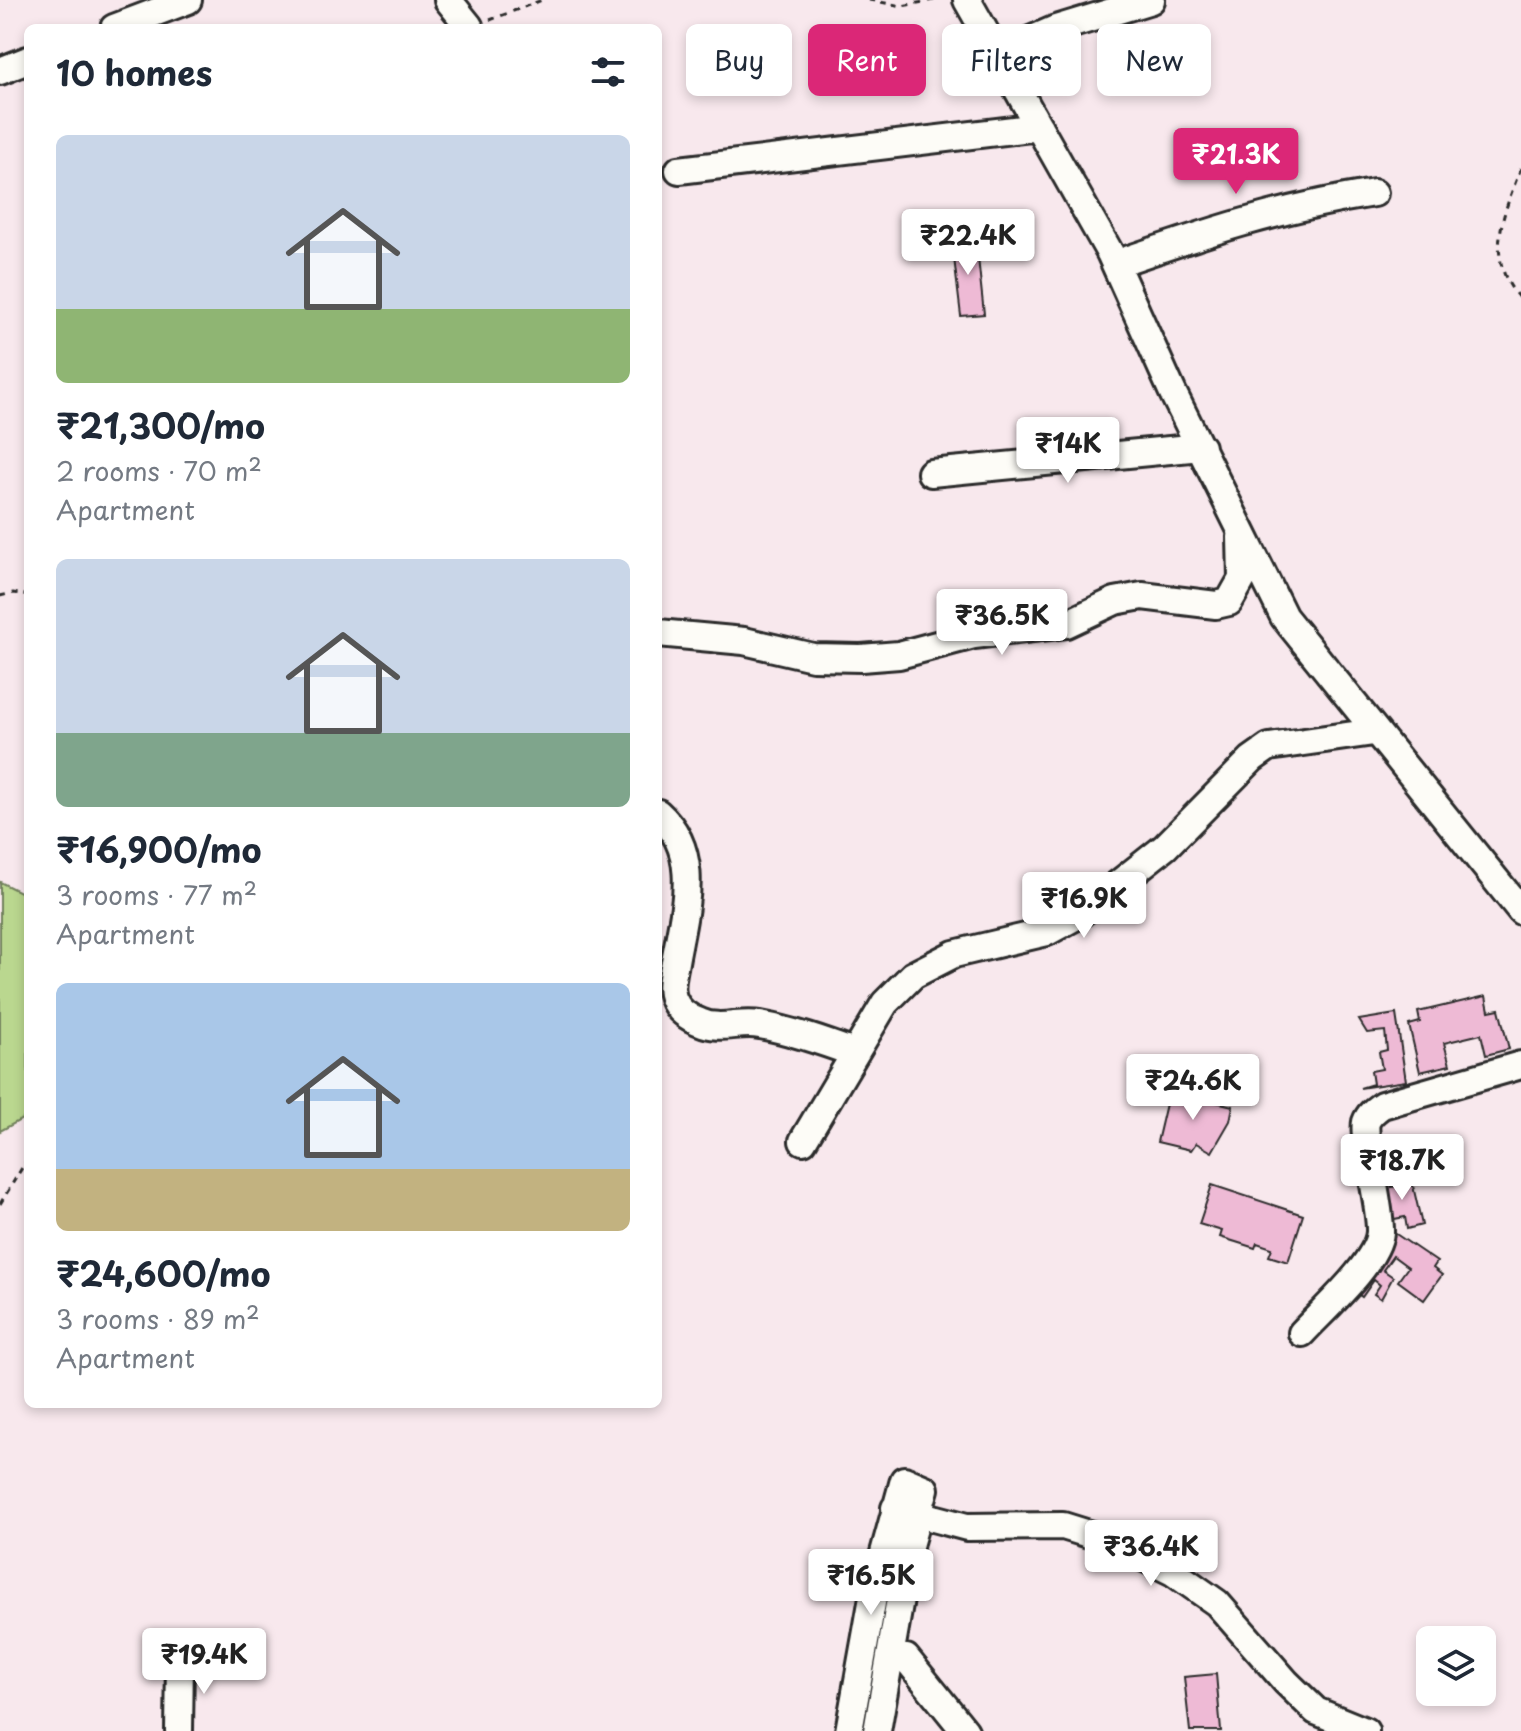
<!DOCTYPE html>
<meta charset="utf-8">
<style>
:root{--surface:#fff;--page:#f2f2f3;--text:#1f2937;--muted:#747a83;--accent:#db2777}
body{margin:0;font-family:"Playpen Sans",sans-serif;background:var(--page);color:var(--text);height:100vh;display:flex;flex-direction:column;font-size:30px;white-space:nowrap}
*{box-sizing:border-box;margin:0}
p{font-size:26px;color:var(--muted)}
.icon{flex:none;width:44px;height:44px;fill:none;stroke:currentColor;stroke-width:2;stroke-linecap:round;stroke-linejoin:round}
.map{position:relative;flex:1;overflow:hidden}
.drawer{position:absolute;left:24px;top:24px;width:638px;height:1384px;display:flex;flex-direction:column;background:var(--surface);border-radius:12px;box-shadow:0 4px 12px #0003}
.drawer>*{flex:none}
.banner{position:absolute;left:686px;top:24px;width:714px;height:72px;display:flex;gap:16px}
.controls{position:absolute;left:1416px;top:1626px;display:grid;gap:16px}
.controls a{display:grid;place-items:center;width:80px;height:80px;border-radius:12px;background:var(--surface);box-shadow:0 4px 12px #0003;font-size:40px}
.price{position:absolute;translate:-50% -68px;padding:0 18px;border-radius:8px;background:#fff;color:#222;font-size:26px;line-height:52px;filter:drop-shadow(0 2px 4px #0008)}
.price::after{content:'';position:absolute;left:50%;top:48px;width:24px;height:18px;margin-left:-12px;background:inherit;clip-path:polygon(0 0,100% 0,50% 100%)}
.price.current{background:var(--accent);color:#fff}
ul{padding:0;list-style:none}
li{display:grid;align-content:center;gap:16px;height:424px;padding:0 32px}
li span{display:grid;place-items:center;height:248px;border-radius:12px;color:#555}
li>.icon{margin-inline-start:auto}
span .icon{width:144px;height:144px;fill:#fffc;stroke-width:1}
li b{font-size:34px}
h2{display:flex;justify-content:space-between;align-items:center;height:96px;padding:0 32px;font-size:34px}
.tag{padding:0 28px;border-radius:12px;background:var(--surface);box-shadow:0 4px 12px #0003;font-size:28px;line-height:72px}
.tag.current{background:var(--accent);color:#fff}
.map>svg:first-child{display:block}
.green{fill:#bad78f;stroke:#72815d;stroke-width:2}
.building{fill:#eebad5;stroke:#2b2b2b;stroke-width:2}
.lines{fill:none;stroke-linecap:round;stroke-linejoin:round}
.minor-casing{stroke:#2b2b2b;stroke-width:32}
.path{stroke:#2b2b2b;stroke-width:3;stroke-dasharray:6 6;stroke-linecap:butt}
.minor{stroke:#fdfcf7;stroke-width:26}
</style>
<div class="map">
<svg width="1521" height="1731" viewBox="0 0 1521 1731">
<rect width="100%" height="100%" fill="#f8e8ed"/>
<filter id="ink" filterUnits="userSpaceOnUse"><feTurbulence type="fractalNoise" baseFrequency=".0125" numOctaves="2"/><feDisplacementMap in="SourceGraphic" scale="16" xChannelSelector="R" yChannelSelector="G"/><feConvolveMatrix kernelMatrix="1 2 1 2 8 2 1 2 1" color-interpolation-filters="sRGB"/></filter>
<g filter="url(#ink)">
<!-- green -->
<path class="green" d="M0 882 28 896V1116L0 1131Z"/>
<!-- building -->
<path class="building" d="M976 239 984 314 961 316 952 241Z
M1486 996 1489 1011 1499 1009 1509 1049 1486 1055 1481 1034 1444 1043 1450 1065 1420 1072 1409 1025 1420 1022 1418 1012Z
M1396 1014 1406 1081 1360 1088 1373 1084 1371 1071 1382 1069 1379 1052 1387 1050 1385 1031 1367 1033 1359 1020Z
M1169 1091 1233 1106 1230 1121 1212 1152 1196 1143 1191 1150 1157 1142Z
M1410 1173 1422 1225 1407 1229 1405 1217 1389 1220 1380 1180 1390 1178 1392 1187 1406 1184 1404 1175Z
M1212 1185 1303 1215 1288 1262 1269 1256 1272 1248 1257 1243 1255 1248 1220 1237 1222 1231 1199 1224Z
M1393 1232 1437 1262 1433 1268 1442 1275 1424 1300 1398 1281 1408 1267 1393 1256 1383 1270 1393 1277 1381 1299 1374 1294 1380 1285 1374 1280 1362 1297 1345 1285Z
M1216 1674 1221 1731H1190L1184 1677Z"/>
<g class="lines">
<defs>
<path id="minor" d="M448 0 469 26
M967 0 1110 253 1173 393 1284 617 1521 911
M114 28 188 0
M998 54 1056 29 1151 0
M0 71 28 60
M679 170 1039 127
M1115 264C1205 233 1279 208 1374 193
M931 473 1201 447
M658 633 744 641 813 657 861 658 899 655 974 635 1066 624 1115 601 1142 596 1216 605 1229 602 1242 579 1241 537
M658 813C703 853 684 910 675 962 673 974 669 987 673 998 677 1010 689 1018 700 1022 720 1031 740 1021 760 1025 793 1031 824 1042 854 1053
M803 1141 885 1003 913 975 954 954 1047 932 1080 914 1165 847 1252 759 1269 747 1374 732
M1302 1333C1322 1311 1378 1262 1380 1232 1381 1206 1362 1138 1366 1122 1369 1114 1375 1110 1382 1105L1521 1065
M895 1508 967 1527 1063 1526 1108 1540 1173 1572 1217 1603 1286 1682 1316 1711 1365 1731
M906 1658 965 1731
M179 1731 180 1662
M849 1731 875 1586 904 1480 925 1489 910 1542 877 1731"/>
</defs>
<!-- minor casing -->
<use href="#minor" class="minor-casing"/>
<!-- path -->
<path class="path" d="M869 0 902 6 934 0
M490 20 542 0
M1521 168C1503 214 1483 259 1521 300
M0 596 13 593 28 595
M0 1204 28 1158"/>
<!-- minor -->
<use href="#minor" class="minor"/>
</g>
</g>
</svg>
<div class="controls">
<a><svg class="icon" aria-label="layers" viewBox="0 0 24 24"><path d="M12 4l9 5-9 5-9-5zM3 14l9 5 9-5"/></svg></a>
</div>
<b class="price current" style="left:1236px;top:196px">₹21.3K</b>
<b class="price" style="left:968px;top:277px">₹22.4K</b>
<b class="price" style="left:1068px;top:485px">₹14K</b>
<b class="price" style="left:1002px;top:657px">₹36.5K</b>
<b class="price" style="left:1084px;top:940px">₹16.9K</b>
<b class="price" style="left:1193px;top:1122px">₹24.6K</b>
<b class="price" style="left:1402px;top:1202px">₹18.7K</b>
<b class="price" style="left:1151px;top:1588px">₹36.4K</b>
<b class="price" style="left:871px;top:1617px">₹16.5K</b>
<b class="price" style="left:204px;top:1696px">₹19.4K</b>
<div class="banner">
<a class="tag">Buy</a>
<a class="tag current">Rent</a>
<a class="tag">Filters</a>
<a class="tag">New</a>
</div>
<section class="drawer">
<h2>10 homes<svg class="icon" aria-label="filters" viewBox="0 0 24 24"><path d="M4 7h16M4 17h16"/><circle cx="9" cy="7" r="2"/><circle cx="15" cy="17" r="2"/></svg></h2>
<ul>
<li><span style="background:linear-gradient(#c9d6e8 70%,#8fb573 0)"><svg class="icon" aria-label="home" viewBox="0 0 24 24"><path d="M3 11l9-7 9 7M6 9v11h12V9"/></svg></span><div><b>₹21,300/mo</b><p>2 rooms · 70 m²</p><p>Apartment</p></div></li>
<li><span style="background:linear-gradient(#c9d6e8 70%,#7fa58c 0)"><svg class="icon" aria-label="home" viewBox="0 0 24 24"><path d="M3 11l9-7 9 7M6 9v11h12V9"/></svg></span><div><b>₹16,900/mo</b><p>3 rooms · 77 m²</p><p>Apartment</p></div></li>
<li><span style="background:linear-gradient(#a9c7e8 75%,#c2b280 0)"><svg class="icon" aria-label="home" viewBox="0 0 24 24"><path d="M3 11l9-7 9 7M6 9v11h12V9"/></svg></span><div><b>₹24,600/mo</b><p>3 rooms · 89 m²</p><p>Apartment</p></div></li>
</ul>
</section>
</div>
